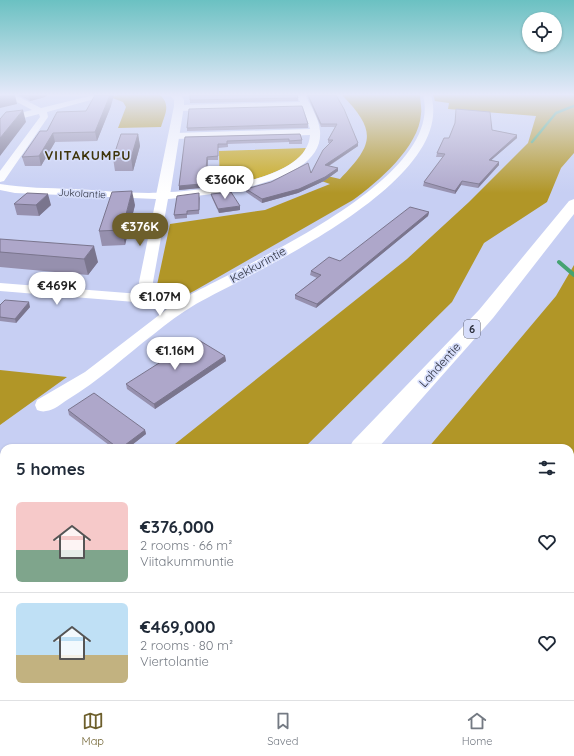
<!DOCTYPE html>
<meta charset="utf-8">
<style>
:root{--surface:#fff;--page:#f6f6f7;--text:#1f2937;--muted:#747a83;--line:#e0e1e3;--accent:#6d5f2c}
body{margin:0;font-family:Quicksand,sans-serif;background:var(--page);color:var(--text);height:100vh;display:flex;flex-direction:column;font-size:15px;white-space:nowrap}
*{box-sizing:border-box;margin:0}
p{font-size:13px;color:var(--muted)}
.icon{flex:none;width:22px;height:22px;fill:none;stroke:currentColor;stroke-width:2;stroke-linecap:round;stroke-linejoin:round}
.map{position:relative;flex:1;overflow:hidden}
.panel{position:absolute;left:0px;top:444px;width:574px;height:256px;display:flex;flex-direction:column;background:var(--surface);border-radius:12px 12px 0 0;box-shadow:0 1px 3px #0004}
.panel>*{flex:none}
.controls{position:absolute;left:522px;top:12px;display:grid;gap:8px}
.controls a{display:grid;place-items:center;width:40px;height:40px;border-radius:50%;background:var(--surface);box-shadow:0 1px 3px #0004;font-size:20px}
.price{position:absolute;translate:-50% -34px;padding:0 9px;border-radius:14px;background:#fff;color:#222;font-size:13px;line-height:26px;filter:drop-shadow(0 1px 2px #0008)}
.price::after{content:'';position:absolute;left:50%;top:24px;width:12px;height:9px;margin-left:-6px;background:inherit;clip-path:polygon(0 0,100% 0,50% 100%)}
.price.on{background:var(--accent);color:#fff}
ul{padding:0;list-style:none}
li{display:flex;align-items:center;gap:12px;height:100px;padding:0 16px}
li+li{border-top:1px solid var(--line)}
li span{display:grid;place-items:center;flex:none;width:112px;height:80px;border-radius:6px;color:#555}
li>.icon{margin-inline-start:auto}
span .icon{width:48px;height:48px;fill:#fffc;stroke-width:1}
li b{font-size:17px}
h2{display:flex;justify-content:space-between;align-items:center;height:48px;padding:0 16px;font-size:17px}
.tab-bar{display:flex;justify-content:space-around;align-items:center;height:56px;border-top:1px solid var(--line);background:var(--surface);font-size:11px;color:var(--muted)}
.tab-bar a{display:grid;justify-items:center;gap:2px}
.tab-bar .on{color:var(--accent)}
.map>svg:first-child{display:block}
.green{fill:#c7a718}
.forest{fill:#b19627}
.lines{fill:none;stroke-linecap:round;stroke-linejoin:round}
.stream-far1{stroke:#45a372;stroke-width:2.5}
.stream{stroke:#45a372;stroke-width:4}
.minor{fill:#fff;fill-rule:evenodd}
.tertiary{fill:#fff;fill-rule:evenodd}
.trunk{fill:#fff;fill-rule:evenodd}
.wall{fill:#9690ae}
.shaded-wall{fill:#7a758d}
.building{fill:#aea7ca;stroke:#7a758d}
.labels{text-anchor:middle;stroke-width:3.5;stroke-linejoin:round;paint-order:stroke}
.far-street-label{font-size:10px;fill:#2a2e3b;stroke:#d6ddfa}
.shield{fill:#d6ddfa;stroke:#5e6274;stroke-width:1}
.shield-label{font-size:11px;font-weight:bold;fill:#2a2e3b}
.street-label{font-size:12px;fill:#2a2e3b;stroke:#d6ddfa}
.far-district-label{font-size:13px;font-weight:bold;letter-spacing:1px;fill:#3e3409;stroke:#d6ddfa}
</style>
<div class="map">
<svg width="574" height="700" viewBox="0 0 574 700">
<rect width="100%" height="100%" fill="#c7cff3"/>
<!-- green -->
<path class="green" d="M306 148C297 171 242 183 220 188L219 151Z"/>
<!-- forest -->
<path class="forest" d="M118 95H160C171 105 165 114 161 127L118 128 126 107 123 102 110 97Z
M342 95H420C420 101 422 108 421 114 419 147 378 182 353 200L194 291 186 295 162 291 157 285 170 224 265 210 330 184 293 171 297 169 340 179C374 144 377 131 342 95Z
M433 95H574V153L561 168 547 202 484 243 452 302 304 448H170L407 259 469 202 528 143 536 116 448 109 449 103 435 101Z
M574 265V700H215L218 696H570V448H428L556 296Z
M0 370 67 377 0 425Z
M4 536V696H37L33 700H0V537Z"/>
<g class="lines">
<!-- stream-far1 -->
<path class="stream-far1" d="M532 142 556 113 574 106"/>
<!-- stream -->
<path class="stream" d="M559 262 574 275"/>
<!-- minor -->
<path class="minor" d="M4 95H15L41 108 94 95H109L47 112 48 117 4 181 0 182V171L40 117 39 114 0 124V118L32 110Z
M297 95H305C311 106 319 119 320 131 325 185 204 196 168 199L153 282 155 296 177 302C236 267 446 182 423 95H431C457 182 255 271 196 304 181 313 167 323 154 334 125 356 99 381 67 400 61 404 54 410 46 411 43 412 40 411 37 410L35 405 37 400 85 372 167 309 147 303 0 291V283L140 294 139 282 156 199 15 193 0 190V184C24 188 49 188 73 189 98 190 123 193 149 193 186 192 307 185 310 135L174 139 169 136 174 133 310 129 303 107 179 111 175 108 179 105 300 102Z"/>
<!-- tertiary -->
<path class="tertiary" d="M170 95H181L184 100V106L170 195 168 198H158L156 195 174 106V100Z"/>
<!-- trunk -->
<path class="trunk" d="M574 199V214L493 318 378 448H349L353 441 479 310 569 201Z
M102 696H142L140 700H100Z"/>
</g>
<!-- wall -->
<path class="wall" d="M19 95H47L45 97 30 101Z
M307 95H336L358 143V146L329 166 338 171 324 181 298 193 262 203 246 192V189L311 173 330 143H328V140L335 127H321Z
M298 98V101L190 103V100Z
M111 106 97 141 55 142 41 166H25L22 157 47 131 86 111Z
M308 124V128L187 131V128Z
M492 130 517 135V138L491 160 499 162V165L478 188 461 185 455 194 423 186 424 182 443 157H436L437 153 449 138Z
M138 134 140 146 133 171H115L113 158Z
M300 134 302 140V144H289V142L228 144V147L218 148V160H208L206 186 200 175V188L179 190V186L185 137Z
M211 194 240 210 219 213 212 198Z
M200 197 199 214 187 215V218L175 219 174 215Z
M14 204 51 205 39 216 17 215Z
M135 205 125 245 102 246 99 231Z
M429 212 428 216 316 308 295 299V295L317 278 310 275 311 271 340 261Z
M0 239 98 262 88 275 0 267Z
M0 305 30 307 16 323 0 321Z
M225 356 226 361 155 409 127 389 126 384Z
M68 410 145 430 146 434 128 448H113L69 415Z"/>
<!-- shaded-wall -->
<path class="shaded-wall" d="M1 95H15L17 104 0 108V96Z
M29 95H47L45 97 30 101Z
M110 95H114L111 106 97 141 95 132Z
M23 110 26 122 0 156V138Z
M53 133 55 142 41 166 39 156Z
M138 134 140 146 133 171 131 158Z
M517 135V138L488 163 489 160Z
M358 143V146L325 168V165Z
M207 157 208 160 206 186 205 182Z
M499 162V165L478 188 479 184Z
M338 168V171L324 181 298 193 262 203V199Z
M200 171V188L179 190V186Z
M462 181 461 185 455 194V191Z
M132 191 135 205 125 245 122 230Z
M48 194 51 205 39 216 36 205Z
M240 206V210L219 213 218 209Z
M429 212 428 216 316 308 317 304Z
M94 246 98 262 88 275 84 259Z
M29 302 30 307 16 323 15 319Z
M225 356 226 361 155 409 154 404Z
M145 430 146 434 128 448H121Z"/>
<!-- building -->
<path class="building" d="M95 95H110L95 132 53 133 39 156 22 157 40 131H47L57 112 86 111Z
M190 95H297L298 98 190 100Z
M308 95H336L344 109 358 143 325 165 338 168 325 177 299 189 262 199 246 189 271 182 308 163 311 173 323 150 333 140H328L337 124H321Z
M302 106 308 124 187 128 189 109Z
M456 109 490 112 492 130 517 135 489 160 499 162 479 184 462 181 455 191 424 182 445 154 437 153 444 138H449L455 123Z
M23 110 0 138V119L6 112Z
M121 134H138L131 158H113Z
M300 134 302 140 289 141V139L227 141V144H218V156L207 157 205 182 200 171V184L179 186 185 137Z
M132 191 122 230 99 231 112 192Z
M231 192 240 206 218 209 211 194Z
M27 193 48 194 36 205 14 204Z
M199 193V210L187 211V214L174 215 177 196Z
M410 207 429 212 317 304 295 295 321 275 311 271 329 257 340 261Z
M0 239 94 246 84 259 0 252Z
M5 300 29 302 15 319 0 317V305Z
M197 339 225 356 154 404 126 384Z
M94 393 145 430 121 448H118L68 410Z"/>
<!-- sky -->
<linearGradient id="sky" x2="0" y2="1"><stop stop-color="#6bc1c2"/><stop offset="0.49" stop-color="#e6e9fa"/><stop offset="1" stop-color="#e6e9fa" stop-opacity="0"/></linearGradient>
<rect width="574" height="193" fill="url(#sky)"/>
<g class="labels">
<!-- far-street labels -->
<g class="far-street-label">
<text transform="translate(82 193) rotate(3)" y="4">Jukolantie</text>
</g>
<!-- shield labels -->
<rect class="shield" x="464" y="320" width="16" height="18" rx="3"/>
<g class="shield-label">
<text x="472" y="333">6</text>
</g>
<!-- street labels -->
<g class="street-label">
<text transform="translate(258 265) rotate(-29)" y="4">Kekkurintie</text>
<text transform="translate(440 365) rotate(-48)" y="4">Lahdentie</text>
</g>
<!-- far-district labels -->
<g class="far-district-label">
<text x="88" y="160">VIITAKUMPU</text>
</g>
</g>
</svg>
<div class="controls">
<a><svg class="icon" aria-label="locate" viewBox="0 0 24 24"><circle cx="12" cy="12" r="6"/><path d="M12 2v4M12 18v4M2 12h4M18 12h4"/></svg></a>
</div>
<b class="price" style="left:225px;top:200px">€360K</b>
<b class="price on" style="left:140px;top:247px">€376K</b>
<b class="price" style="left:57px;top:306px">€469K</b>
<b class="price" style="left:160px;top:317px">€1.07M</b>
<b class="price" style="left:175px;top:371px">€1.16M</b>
<section class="panel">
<h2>5 homes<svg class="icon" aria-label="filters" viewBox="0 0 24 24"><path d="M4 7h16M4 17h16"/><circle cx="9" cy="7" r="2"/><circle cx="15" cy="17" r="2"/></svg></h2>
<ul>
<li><span style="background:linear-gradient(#f6c9c9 60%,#7fa58c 0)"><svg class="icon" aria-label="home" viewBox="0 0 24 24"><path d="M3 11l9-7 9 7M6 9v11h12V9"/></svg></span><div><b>€376,000</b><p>2 rooms · 66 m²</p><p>Viitakummuntie</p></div><svg class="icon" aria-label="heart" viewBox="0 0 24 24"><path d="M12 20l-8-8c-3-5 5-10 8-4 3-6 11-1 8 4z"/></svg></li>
<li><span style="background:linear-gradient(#bfe0f5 65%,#c2b280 0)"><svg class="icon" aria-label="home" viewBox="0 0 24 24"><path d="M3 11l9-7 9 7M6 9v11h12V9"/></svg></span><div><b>€469,000</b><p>2 rooms · 80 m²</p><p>Viertolantie</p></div><svg class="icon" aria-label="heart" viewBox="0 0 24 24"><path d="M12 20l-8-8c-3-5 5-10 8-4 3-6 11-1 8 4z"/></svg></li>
</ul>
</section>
</div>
<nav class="tab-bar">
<a class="on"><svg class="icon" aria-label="map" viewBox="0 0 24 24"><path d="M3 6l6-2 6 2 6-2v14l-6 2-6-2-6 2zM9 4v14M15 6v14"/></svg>Map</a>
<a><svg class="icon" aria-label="saved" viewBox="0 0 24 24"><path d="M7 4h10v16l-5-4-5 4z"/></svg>Saved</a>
<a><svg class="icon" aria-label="home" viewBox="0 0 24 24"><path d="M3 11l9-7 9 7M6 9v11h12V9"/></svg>Home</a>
</nav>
